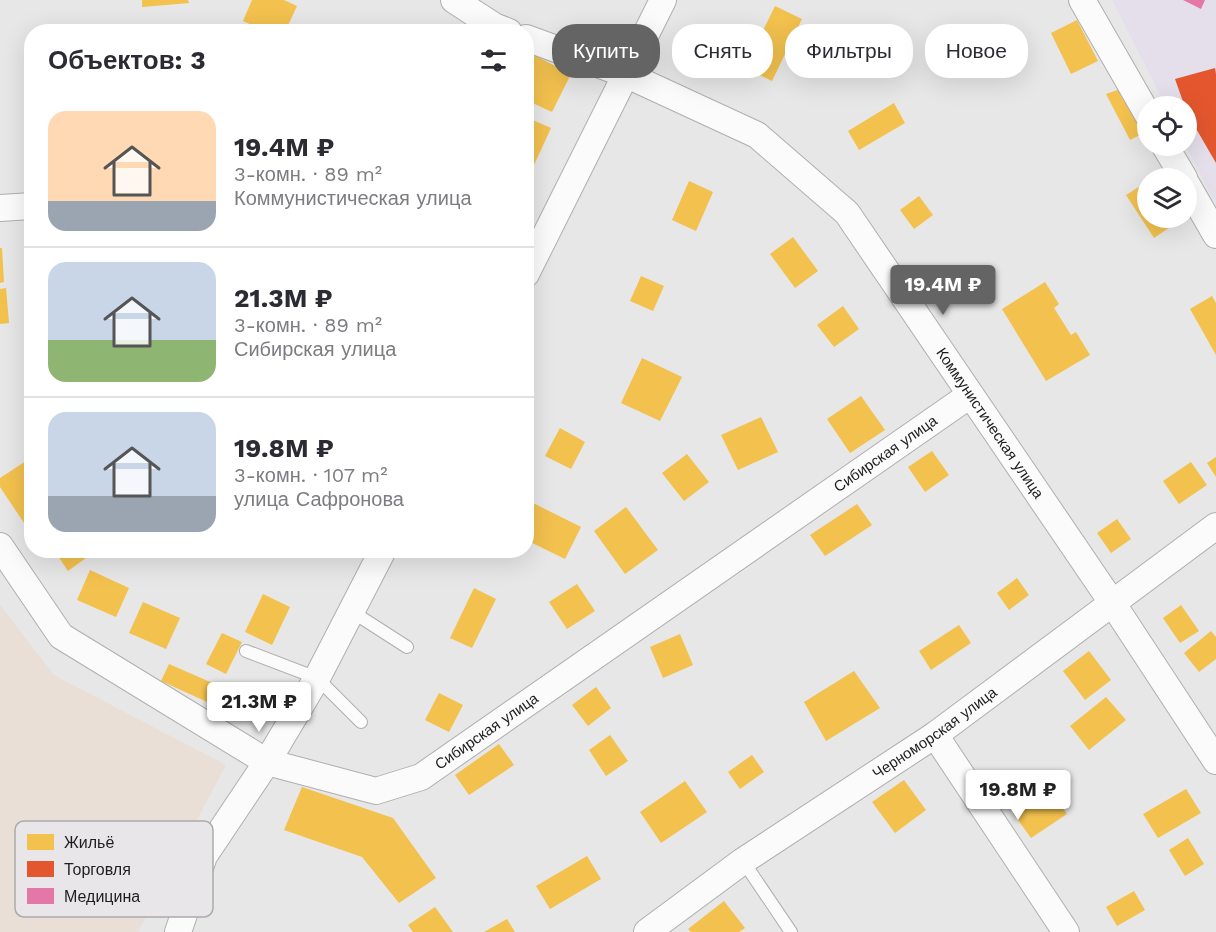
<!DOCTYPE html>
<html lang="ru">
<meta charset="utf-8">
<style>
:root{--surface:#fff;--page:#f7f7f7;--text:#2b2b33;--muted:#7c7c81;--line:#e1e1e2;--accent:#656465}
body{margin:0;font-family:"Work Sans",sans-serif;background:var(--page);color:var(--text);height:100vh;display:flex;flex-direction:column;font-size:22px;white-space:nowrap}
*{box-sizing:border-box;margin:0}
p{font-size:20px;color:var(--muted)}
.icon{flex:none;width:33px;height:33px;fill:none;stroke:currentColor;stroke-width:2;stroke-linecap:round;stroke-linejoin:round}
.map{position:relative;flex:1;overflow:hidden}
.panel{position:absolute;left:24px;top:24px;width:510px;height:534px;display:flex;flex-direction:column;background:var(--surface);border-radius:24px;box-shadow:0 6px 24px #0002}
.panel>*{flex:none}
.hud{position:absolute;left:552px;top:24px;width:570px;height:54px;display:flex;gap:12px}
.buttons{position:absolute;left:1137px;top:96px;display:grid;gap:12px}
.buttons a{display:grid;place-items:center;width:60px;height:60px;border-radius:50%;background:var(--surface);box-shadow:0 6px 24px #0002;font-size:30px}
.price{position:absolute;translate:-50% -51px;padding:0 14px;border-radius:6px;background:#fff;color:#222;font-size:20px;line-height:39px;filter:drop-shadow(0 2px 3px #0008)}
.price::after{content:'';position:absolute;left:50%;top:36px;width:18px;height:14px;margin-left:-9px;background:inherit;clip-path:polygon(0 0,100% 0,50% 100%)}
.price.active{background:var(--accent);color:#fff}
ul{padding:0;list-style:none}
li{display:flex;align-items:center;gap:18px;height:150px;padding:0 24px}
li+li{border-top:2px solid var(--line)}
li span{display:grid;place-items:center;flex:none;width:168px;height:120px;border-radius:18px;color:#555}
li>.icon{margin-inline-start:auto}
span .icon{width:72px;height:72px;fill:#fffc;stroke-width:1}
li b{font-size:26px}
h2{display:flex;justify-content:space-between;align-items:center;height:72px;padding:0 24px;font-size:26px}
.tag{padding:0 21px;border-radius:24px;background:var(--surface);box-shadow:0 6px 24px #0002;font-size:21px;line-height:54px}
.tag.active{background:var(--accent);color:#fff}
.map>svg:first-child{display:block}
.commercial{fill:#e4dfea}
.education{fill:#eadfd6}
.homes{fill:#f2c14e}
.shops{fill:#e4572e}
.health{fill:#e377a8}
.lines{fill:none;stroke-linecap:round;stroke-linejoin:round}
.service-casing{stroke:#afafaf;stroke-width:14}
.minor-casing{stroke:#afafaf;stroke-width:28}
.service{stroke:#fbfbfb;stroke-width:12}
.minor{stroke:#fbfbfb;stroke-width:26}
.labels{text-anchor:middle;stroke-width:6;stroke-linejoin:round;paint-order:stroke}
.street-label{font-size:15px;fill:#1f1e1f;stroke:#e8e6e8}
.key{fill:#e8e6e8;stroke:#acaaac;stroke-width:1.5}
.key-label{font-size:16px;fill:#1f1e1f}
</style>
<div class="map">
<svg width="1216" height="932" viewBox="0 0 1216 932">
<rect width="100%" height="100%" fill="#e7e7e7"/>
<!-- commercial -->
<path class="commercial" d="M1112 0H1216V204L1186 146V106H1166Z"/>
<!-- education -->
<path class="education" d="M0 605 54 675 226 765 138 932H0Z"/>
<!-- homes -->
<path class="homes" d="M142 0H188L189 3 142 7Z
M252 0H284L297 6 285 32H254L256 27 243 21Z
M775 6 802 19 772 81 745 68Z
M1077 20 1098 61 1071 74 1051 33Z
M960 25 968 47 937 57 930 35Z
M532 54 571 74 552 112 526 100V65Z
M1126 87 1148 125V131L1130 140 1106 94Z
M894 103 905 123 859 150 848 131Z
M526 117 551 128 534 165 526 161Z
M689 181 713 192 696 231 672 220Z
M1148 181V218H1177L1179 221 1154 238 1126 195Z
M919 196 933 215 914 229 900 210Z
M793 237 818 271 795 288 770 254Z
M0 248H2L4 282 0 283Z
M641 276 664 286 653 311 630 301Z
M1045 282 1059 304 1054 308 1071 335 1076 332 1090 355 1046 381 1002 309Z
M6 288 9 323 0 324V289Z
M1212 296 1216 303V355L1190 309Z
M843 306 859 329 834 347 817 325Z
M642 358 682 377 660 421 621 403Z
M861 396 885 430 850 453 827 419Z
M761 417 778 452 738 470 721 435Z
M560 428 585 442 571 469 545 456Z
M932 451 949 475 925 492 908 467Z
M687 454 709 482 684 501 662 473Z
M32 457V522L26 526 0 487V478Z
M1216 457V477L1207 463Z
M1191 462 1207 485 1179 504 1163 481Z
M533 503 581 527 565 559 526 540V515Z
M857 504 872 525 825 556 810 535Z
M626 507 658 550 625 574 594 531Z
M1117 519 1131 539 1111 553 1097 533Z
M54 550H97L68 571Z
M90 570 129 588 116 617 77 600Z
M1017 578 1029 595 1009 610 997 593Z
M577 584 595 611 567 629 549 602Z
M474 588 496 599 472 648 450 638Z
M263 594 290 607 272 645 245 632Z
M143 602 180 618 166 649 129 633Z
M1181 605 1199 631 1180 643 1163 618Z
M959 625 971 643 931 670 919 651Z
M1211 631 1216 637V659L1199 672 1184 653Z
M222 633 242 642 226 674 206 664Z
M680 634 693 665 663 678 650 647Z
M1089 651 1111 680 1085 700 1063 671Z
M169 664 224 688 216 706 161 681Z
M854 671 880 708 826 741 804 702Z
M596 687 611 708 588 726 572 705Z
M439 693 463 705 449 732 425 720Z
M1106 697 1126 720 1089 750 1070 726Z
M610 735 628 761 606 776 589 750Z
M499 744 514 765 469 795 455 775Z
M752 755 764 772 740 789 728 772Z
M904 780 926 810 895 833 872 802Z
M685 781 707 812 661 843 640 812Z
M302 787 393 818 436 878 399 903 362 857 284 830Z
M1049 788 1067 814 1031 838 1013 813Z
M1186 789 1201 813 1158 838 1143 814Z
M1188 838 1204 864 1185 876 1169 850Z
M587 856 601 879 550 909 536 886Z
M1134 891 1145 910 1117 926 1106 907Z
M724 901 745 928 739 932H691L688 929Z
M435 907 453 932H413L408 925Z
M507 919 515 932H484Z"/>
<!-- shops -->
<path class="shops" d="M1215 68 1216 74V163L1187 113 1175 79Z"/>
<!-- health -->
<path class="health" d="M1183 0H1205L1201 9Z"/>
<g class="lines">
<defs>
<path id="service" d="M351 611 407 647
M246 651 317 678 361 722
M743 861 791 932"/>
<g id="minor">
<path d="M454 0 494 26 509 32"/>
<path d="M1082 0 1148 115"/>
<path id="s1" d="M526 38 625 74 757 135 847 213 1113 604 1216 761"/>
<path d="M1165 146 1184 178"/>
<path d="M1186 183 1216 235"/>
<path d="M0 208 32 206"/>
<path d="M526 274 663 0"/>
<path id="s2" d="M0 546 61 636 267 762 376 791 421 777 970 395"/>
<path d="M935 735 1066 932"/>
<path d="M178 932 204 856 267 762 317 678 383 550"/>
<path id="s3" d="M647 932 743 861 935 735 1216 526"/>
</g>
</defs>
<!-- service casing -->
<use href="#service" class="service-casing"/>
<!-- minor casing -->
<use href="#minor" class="minor-casing"/>
<!-- service -->
<use href="#service" class="service"/>
<!-- minor -->
<use href="#minor" class="minor"/>
</g>
<g class="labels">
<!-- street labels -->
<g class="street-label">
<text dy="5" stroke="none"><textPath href="#s1" startOffset="624">Коммунистическая улица</textPath></text>
<text dy="5" stroke="none"><textPath href="#s2" startOffset="1076">Сибирская улица</textPath></text>
<text dy="5" stroke="none"><textPath href="#s2" startOffset="590">Сибирская улица</textPath></text>
<text dy="5" stroke="none"><textPath href="#s3" startOffset="350">Черноморская улица</textPath></text>
</g>
</g>
<!-- legend -->
<rect x="15" y="821" width="198" height="96" rx="9" class="key"/>
<rect x="27" y="834" width="27" height="16" fill="#f2c14e"/>
<rect x="27" y="861" width="27" height="16" fill="#e4572e"/>
<rect x="27" y="888" width="27" height="16" fill="#e377a8"/>
<g class="key-label">
<text x="64" y="848">Жильё</text>
<text x="64" y="875">Торговля</text>
<text x="64" y="902">Медицина</text>
</g>
</svg>
<div class="buttons">
<a><svg class="icon" aria-label="locate" viewBox="0 0 24 24"><circle cx="12" cy="12" r="6"/><path d="M12 2v4M12 18v4M2 12h4M18 12h4"/></svg></a>
<a><svg class="icon" aria-label="layers" viewBox="0 0 24 24"><path d="M12 4l9 5-9 5-9-5zM3 14l9 5 9-5"/></svg></a>
</div>
<b class="price active" style="left:943px;top:316px">19.4M ₽</b>
<b class="price" style="left:259px;top:733px">21.3M ₽</b>
<b class="price" style="left:1018px;top:821px">19.8M ₽</b>
<div class="hud">
<a class="tag active">Купить</a>
<a class="tag">Снять</a>
<a class="tag">Фильтры</a>
<a class="tag">Новое</a>
</div>
<section class="panel">
<h2>Объектов: 3<svg class="icon" aria-label="filters" viewBox="0 0 24 24"><path d="M4 7h16M4 17h16"/><circle cx="9" cy="7" r="2"/><circle cx="15" cy="17" r="2"/></svg></h2>
<ul>
<li><span style="background:linear-gradient(#ffd9b3 75%,#9aa5b1 0)"><svg class="icon" aria-label="home" viewBox="0 0 24 24"><path d="M3 11l9-7 9 7M6 9v11h12V9"/></svg></span><div><b>19.4M ₽</b><p>3-комн. · 89 m²</p><p>Коммунистическая улица</p></div></li>
<li><span style="background:linear-gradient(#c9d6e8 65%,#8fb573 0)"><svg class="icon" aria-label="home" viewBox="0 0 24 24"><path d="M3 11l9-7 9 7M6 9v11h12V9"/></svg></span><div><b>21.3M ₽</b><p>3-комн. · 89 m²</p><p>Сибирская улица</p></div></li>
<li><span style="background:linear-gradient(#c9d6e8 70%,#9aa5b1 0)"><svg class="icon" aria-label="home" viewBox="0 0 24 24"><path d="M3 11l9-7 9 7M6 9v11h12V9"/></svg></span><div><b>19.8M ₽</b><p>3-комн. · 107 m²</p><p>улица Сафронова</p></div></li>
</ul>
</section>
</div>
